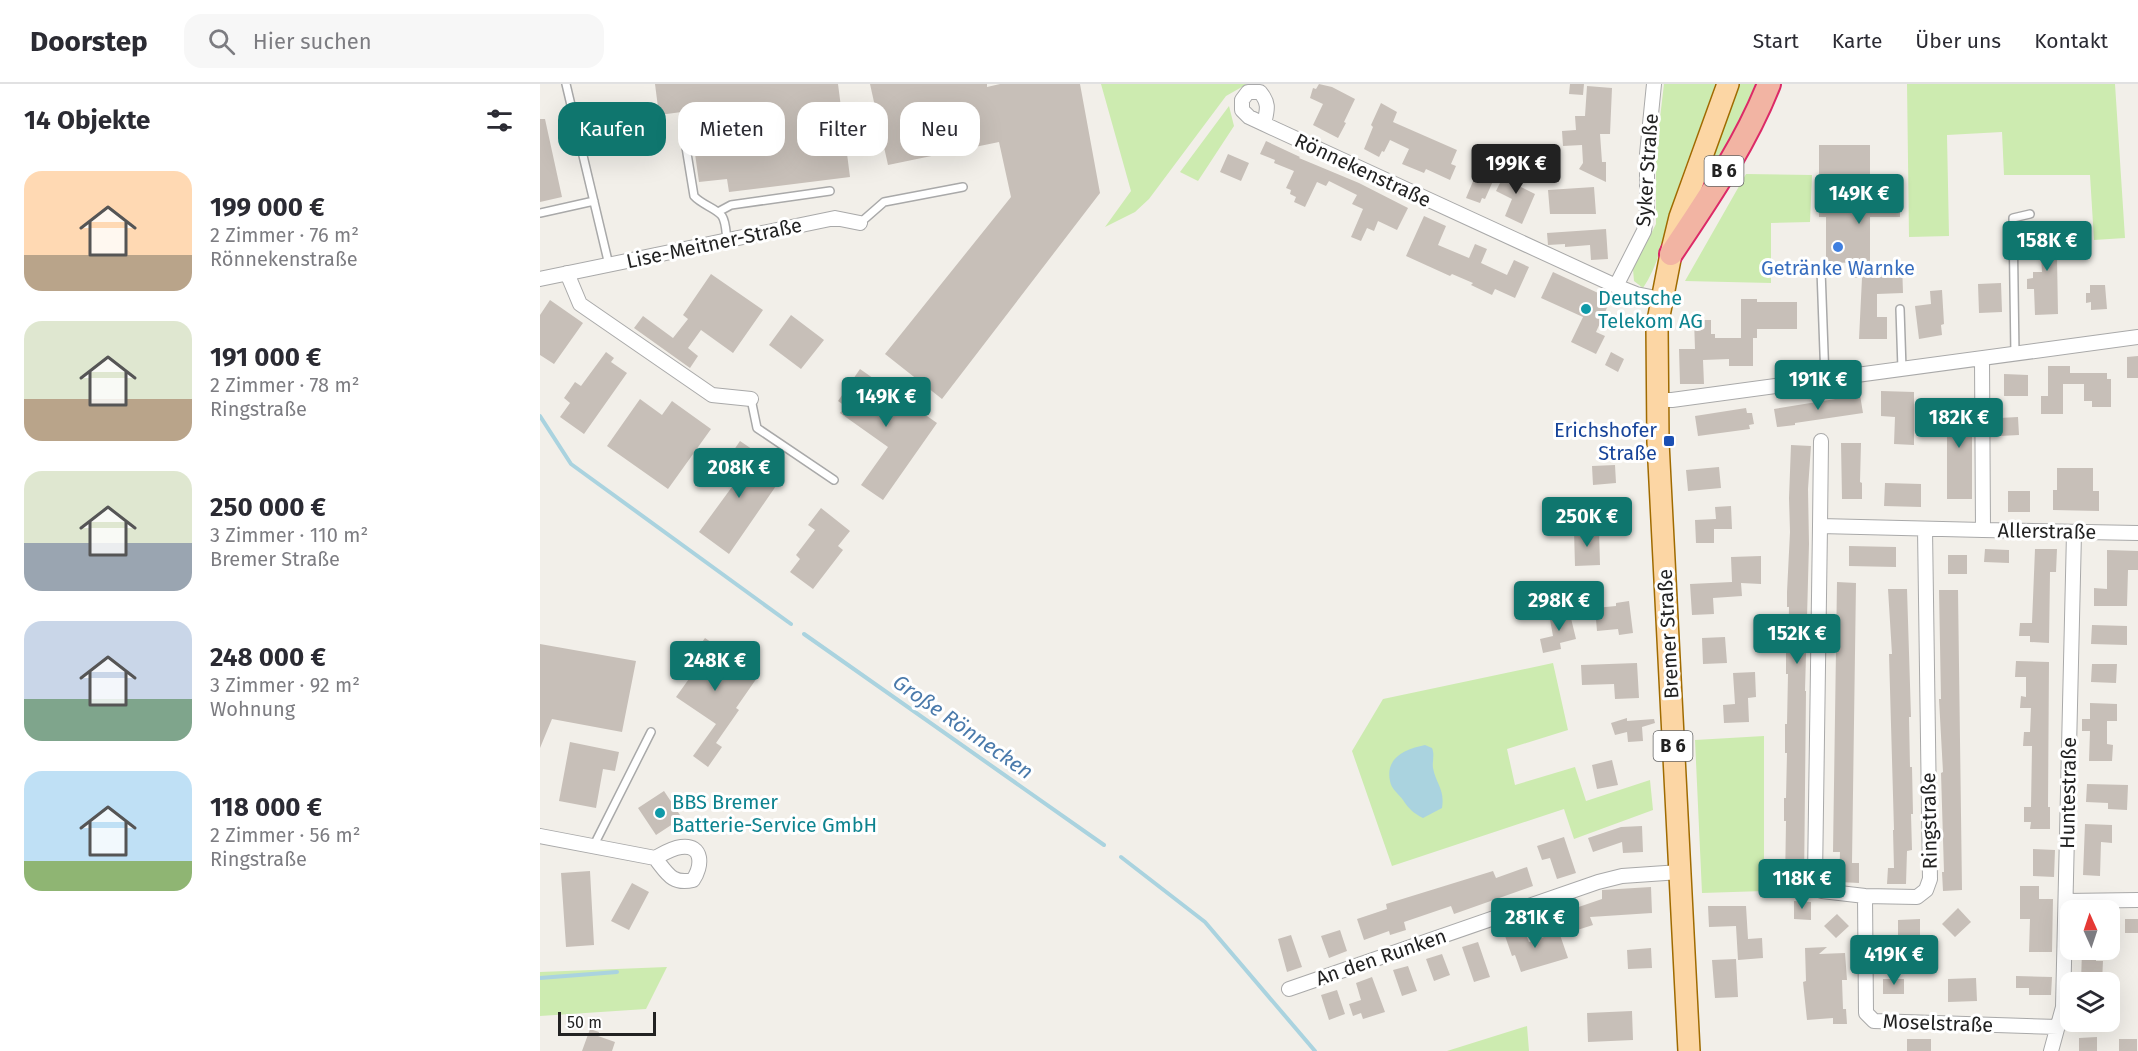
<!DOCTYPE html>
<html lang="de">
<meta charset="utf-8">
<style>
:root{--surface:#fff;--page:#f7f7f7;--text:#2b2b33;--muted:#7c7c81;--line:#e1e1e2;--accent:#0f766e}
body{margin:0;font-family:"Fira Sans",sans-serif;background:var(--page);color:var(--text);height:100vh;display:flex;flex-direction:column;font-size:22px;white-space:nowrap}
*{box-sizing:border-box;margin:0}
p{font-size:20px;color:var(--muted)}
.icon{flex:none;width:33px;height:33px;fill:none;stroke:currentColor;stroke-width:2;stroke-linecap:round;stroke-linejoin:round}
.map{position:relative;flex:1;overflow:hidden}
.details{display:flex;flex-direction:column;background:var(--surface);width:540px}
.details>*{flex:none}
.banner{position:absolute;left:18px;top:18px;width:570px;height:54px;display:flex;gap:12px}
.needle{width:39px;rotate:357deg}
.buttons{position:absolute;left:1520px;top:816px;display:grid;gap:12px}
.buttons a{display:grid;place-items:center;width:60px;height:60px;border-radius:12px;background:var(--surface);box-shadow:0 6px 24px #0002;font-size:30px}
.scale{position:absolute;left:18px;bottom:15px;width:98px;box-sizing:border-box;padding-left:6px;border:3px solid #222;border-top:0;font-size:16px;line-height:21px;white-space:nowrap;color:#222;-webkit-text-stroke:4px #fff;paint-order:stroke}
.price{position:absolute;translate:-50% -51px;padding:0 14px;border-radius:6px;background:var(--accent);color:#fff;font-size:20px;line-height:39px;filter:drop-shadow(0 2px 3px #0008)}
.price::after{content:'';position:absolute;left:50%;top:36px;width:18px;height:14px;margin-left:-9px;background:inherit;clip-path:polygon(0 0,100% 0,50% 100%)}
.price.selected{background:#222;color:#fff}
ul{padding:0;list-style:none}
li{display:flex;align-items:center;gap:18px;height:150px;padding:0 24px}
li span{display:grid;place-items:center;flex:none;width:168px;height:120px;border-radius:18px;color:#555}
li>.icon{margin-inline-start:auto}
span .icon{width:72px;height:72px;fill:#fffc;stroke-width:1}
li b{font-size:26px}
h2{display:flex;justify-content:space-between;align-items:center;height:72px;padding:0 24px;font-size:26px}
.tag{padding:0 21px;border-radius:18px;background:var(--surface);box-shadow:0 6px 24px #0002;font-size:21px;line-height:54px}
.tag.selected{background:var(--accent);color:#fff}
header{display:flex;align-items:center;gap:36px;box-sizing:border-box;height:84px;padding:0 30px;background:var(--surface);border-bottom:2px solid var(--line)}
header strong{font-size:28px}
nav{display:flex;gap:33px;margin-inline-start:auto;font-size:21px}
.search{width:420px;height:54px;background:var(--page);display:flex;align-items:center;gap:15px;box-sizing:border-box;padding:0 21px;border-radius:18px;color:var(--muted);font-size:22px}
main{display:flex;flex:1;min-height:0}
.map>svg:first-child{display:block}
.grass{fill:#cdebb0}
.water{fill:#aad3df}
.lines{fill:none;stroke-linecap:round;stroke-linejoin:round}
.stream{stroke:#aad3df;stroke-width:4}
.building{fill:#c7bfb8}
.service-casing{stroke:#a9a9a9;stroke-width:10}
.minor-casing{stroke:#a9a9a9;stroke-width:16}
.primary-casing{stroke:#a06b00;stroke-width:24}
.trunk-casing{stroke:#dc2a67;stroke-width:26}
.service{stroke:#fff;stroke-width:7}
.minor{stroke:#fff;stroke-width:14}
.primary{stroke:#fcd6a4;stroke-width:21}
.trunk{stroke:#f2b4a3;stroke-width:22}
.shop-dot{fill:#3f7fe0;stroke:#fff;stroke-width:2}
.culture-dot{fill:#0f9aa8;stroke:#fff;stroke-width:2}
.transit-dot{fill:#1a4fb4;stroke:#fff;stroke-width:2}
.labels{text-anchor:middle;stroke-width:6;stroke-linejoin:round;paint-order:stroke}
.shield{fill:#fff;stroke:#646464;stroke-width:1.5}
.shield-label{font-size:18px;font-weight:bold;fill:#222}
.street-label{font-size:20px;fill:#222;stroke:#fff}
.shop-label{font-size:20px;fill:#366cbe;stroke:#fff}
.culture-label{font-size:20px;fill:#0d838f;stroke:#fff;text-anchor:start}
.transit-label{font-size:20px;fill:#164399;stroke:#fff;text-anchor:end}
.water-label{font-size:21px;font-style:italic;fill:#4a7aab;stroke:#fff}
</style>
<header>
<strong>Doorstep</strong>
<div class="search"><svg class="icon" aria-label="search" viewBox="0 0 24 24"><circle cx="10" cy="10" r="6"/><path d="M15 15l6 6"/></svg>Hier suchen</div>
<nav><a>Start</a><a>Karte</a><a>Über uns</a><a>Kontakt</a></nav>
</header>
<main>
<section class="details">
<h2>14 Objekte<svg class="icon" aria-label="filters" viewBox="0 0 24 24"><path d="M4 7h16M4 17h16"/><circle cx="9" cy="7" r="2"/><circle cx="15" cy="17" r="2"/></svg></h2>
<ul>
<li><span style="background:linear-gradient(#ffd9b3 70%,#b9a48a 0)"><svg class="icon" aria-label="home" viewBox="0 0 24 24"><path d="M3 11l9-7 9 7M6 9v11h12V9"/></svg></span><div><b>199 000 €</b><p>2 Zimmer · 76 m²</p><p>Rönnekenstraße</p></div></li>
<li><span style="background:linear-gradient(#dfe7d0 65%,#b9a48a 0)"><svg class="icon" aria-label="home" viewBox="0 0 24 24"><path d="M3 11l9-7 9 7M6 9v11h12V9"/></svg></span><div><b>191 000 €</b><p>2 Zimmer · 78 m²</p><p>Ringstraße</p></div></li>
<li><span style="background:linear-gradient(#dfe7d0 60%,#9aa5b1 0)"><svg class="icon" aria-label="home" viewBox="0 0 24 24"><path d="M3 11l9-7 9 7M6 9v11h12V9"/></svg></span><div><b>250 000 €</b><p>3 Zimmer · 110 m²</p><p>Bremer Straße</p></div></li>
<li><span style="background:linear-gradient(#c9d6e8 65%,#7fa58c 0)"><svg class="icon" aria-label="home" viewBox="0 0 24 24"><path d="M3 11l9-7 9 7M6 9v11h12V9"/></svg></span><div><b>248 000 €</b><p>3 Zimmer · 92 m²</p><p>Wohnung</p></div></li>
<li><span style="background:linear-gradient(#bfe0f5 75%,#8fb573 0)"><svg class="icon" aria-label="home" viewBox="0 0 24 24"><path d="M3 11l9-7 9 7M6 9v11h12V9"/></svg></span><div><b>118 000 €</b><p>2 Zimmer · 56 m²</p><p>Ringstraße</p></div></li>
</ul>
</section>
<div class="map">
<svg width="1598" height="967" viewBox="0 0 1598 967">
<rect width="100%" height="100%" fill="#f2efe9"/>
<!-- grass -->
<path class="grass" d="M561 0H707L686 12 609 115 595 128 565 143 591 107Z
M1124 0H1175C1163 38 1147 75 1135 113 1124 144 1122 176 1103 204L1094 197 1093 185 1116 140V68Z
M1198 0H1222L1153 122 1193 17Z
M1367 0H1575L1585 154 1554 156 1550 91H1464L1462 48 1407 51 1409 152 1369 153Z
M689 22 694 42 658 97 640 88Z
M1206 90 1272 91 1270 138 1231 139V199L1145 197Z
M1013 579 1028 646 967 665 975 701 1035 683 1046 717 1110 696 1113 726 1034 755 1024 725 852 782 812 667 843 615Z
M1224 652V807L1162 809 1155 656Z
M127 883 106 925 0 932V888Z
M987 942 989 967H907Z"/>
<!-- water -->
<path class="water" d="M885 661 892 664C895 671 892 677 893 684 896 700 905 705 902 724L883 734C873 729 869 725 863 716 859 710 851 705 850 697 845 673 866 665 885 661Z"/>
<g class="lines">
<!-- stream -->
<path class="stream" d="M0 332 31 380 251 540
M264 550 564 761
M581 773 665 838 775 967
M0 894 77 888"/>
</g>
<!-- building -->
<path class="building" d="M115 0H298L310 93 189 108 187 95 159 98 149 27 119 31Z
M330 0H447V3L460 0H540L560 109 402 315 345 270 471 113 459 58 348 81Z
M779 0 792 3 815 15 804 38 806 39 798 54 773 41 783 20 770 14 773 4 776 5Z
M1030 0H1044L1043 11 1029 10Z
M1047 2 1072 4 1070 50H1060L1062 78H1066V98L1039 85 1043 79 1042 61 1023 62 1022 47 1036 46 1035 32H1045Z
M841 19 857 28 853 38 917 66 911 80 916 82 910 96 886 85 884 89 862 80 869 65 850 56 844 68 842 67 839 73 824 65 833 43 831 41Z
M0 35H5L22 113 0 118Z
M726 57 760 73 759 74 819 99 868 124 857 146 838 137 834 147 827 144 821 157 811 153 823 125 812 120 817 111 789 97 786 102 777 98 765 123 754 118 756 113 750 110 751 106 746 104 754 87 734 79 735 76 720 70Z
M1279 61H1330V93H1360V133H1330V180L1362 179 1363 209 1337 210V233H1347V255H1319L1322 194H1312V179L1286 178V133H1279Z
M688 70 709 79 701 97 680 88Z
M968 83 984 91 979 102 995 110 982 140 965 132 972 115 956 107Z
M936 90 953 97 945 115 942 114 940 119 926 114Z
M1054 103 1056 130H1010L1008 106Z
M884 132 906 142 898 161 929 174 935 160 947 165 941 179 967 191 974 176 989 183 975 214 955 205 952 211 931 201 933 199 912 190 910 192 866 172Z
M1519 141 1521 173 1517 174 1518 230 1495 231 1494 205H1487V195L1493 194V188H1502L1499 142Z
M1066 145 1068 175 1051 176 1050 161 1025 163V160L1008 161 1007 149Z
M1013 188 1071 215 1056 248 1065 252 1056 270 1031 258 1043 233 1001 214Z
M171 190 223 226 193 269 161 246 148 264 158 272 150 284 94 244 103 232 133 254 148 235 143 231Z
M1461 199 1462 228 1439 229 1438 200Z
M1550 201H1565L1567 225 1551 226V218L1546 219V209H1550Z
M1402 206 1404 240 1401 241 1402 251 1379 255 1375 222 1391 220 1390 207Z
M1201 215H1217V218H1257V245H1217V254H1213V282H1189V275L1163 276 1164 300H1140L1139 265H1155L1154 236H1171V250H1175V254H1201Z
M10 216 43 239 14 280 0 271V231Z
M251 231 284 256 261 285 229 261Z
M66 268 74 274 71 278 87 289 44 350 20 333 30 319 24 314 35 298 41 302Z
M1071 268 1084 275 1078 288 1065 281Z
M1598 272V294H1587V273Z
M1508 282H1530V289H1567V295H1571V323H1552V317H1544V300H1523V330H1501V312H1508Z
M320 285 397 339 343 416 321 401 348 363 300 329 305 322 298 317Z
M1464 290 1488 291V312H1464Z
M1341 307 1374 308V361L1354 360 1355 333 1341 332Z
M1320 311 1323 329 1255 339V341L1237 343 1234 325Z
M100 315 122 331 132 317 171 345 128 405 67 362Z
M1430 315V349H1432V415H1407V349H1405L1404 316Z
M1206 324 1207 329H1212L1214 340 1209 341 1210 345 1158 352 1155 332Z
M1478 333 1479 351 1460 352 1459 334Z
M200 357 225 374 217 385 238 399 189 470 159 448 197 396 181 385Z
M1301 359H1321L1320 398 1322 399V415H1302Z
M1251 361 1271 362 1268 405 1269 460 1265 607H1266L1264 802 1245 801 1246 737H1244V714H1246L1247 669H1245V640H1247L1248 590H1246V568H1248L1249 523H1247V508L1250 448 1249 414Z
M1075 381 1076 399 1053 401 1052 382Z
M1179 383 1181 404 1148 407 1146 386Z
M1517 384H1553V407H1559V427L1513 426V406H1517Z
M1345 399 1381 400V423L1344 422Z
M1468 407H1490V428H1468Z
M1191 422 1192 445H1174V459H1156L1155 436 1176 435 1175 423Z
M281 424 310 447 298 462 303 466 273 505 250 488 260 475 256 471 275 446 268 441Z
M1059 445 1060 481 1035 482 1034 446Z
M1309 462 1356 463V483L1309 482Z
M1445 465 1469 466V479L1444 478Z
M1495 465H1517L1516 488H1510L1509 559 1490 558V552H1479L1480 539H1492Z
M1567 466 1598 467V486H1588L1587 522H1554V504L1567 505Z
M1408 471H1427V490H1408Z
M1221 472V500L1201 499 1202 512 1173 514 1174 530 1152 531 1150 500 1192 498 1191 473Z
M1297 498 1316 499 1312 779H1319V799L1299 798 1300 768H1293Z
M1348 505H1367L1371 633H1369L1370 683H1372L1373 730H1371L1372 766 1367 767 1366 800H1347L1348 784H1354L1353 746H1354L1349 570H1352Z
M1399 506H1418L1422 806 1403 807 1402 788H1404L1401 689 1403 688 1399 615H1401Z
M1089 517 1093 549 1079 551 1078 545 1057 547 1055 524 1076 522V519Z
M1029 526 1036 555 1020 559 1021 565 1003 569 1000 555 1013 552 1009 530Z
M1552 541 1587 542V561L1551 560Z
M1185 553 1187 579 1163 580 1162 554Z
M165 554 219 591 196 624 199 626 176 659 182 663 168 683 153 672 176 640 136 613 151 592 142 586Z
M0 560 96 577 82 648 12 635 0 664Z
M1476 577 1509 578 1508 723H1510V745H1490L1491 738H1484V723H1491L1492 662H1483L1484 648H1490L1491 624H1480L1481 612 1486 613V593H1475Z
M1097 579 1099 614 1075 615 1074 600 1042 601 1041 581Z
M1552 580H1577L1576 599 1551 598Z
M1215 588 1216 613 1208 614 1209 638 1184 639 1183 621 1195 620 1193 589Z
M1550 619 1577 620V637H1567V660L1573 661 1572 677H1549L1550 647H1542V635H1550Z
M1087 634V637L1114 635 1115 639 1102 643 1103 657 1088 658 1087 648 1075 651 1071 639Z
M30 658 79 668 75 687 63 685 56 724 19 717Z
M1072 676 1078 701 1057 705 1052 681Z
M1547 700 1588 701 1587 726 1568 725V719L1546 718Z
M124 707 142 734 116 751 98 724Z
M1545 740 1572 741V759L1561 758 1560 792 1543 791Z
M1102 742 1103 768 1083 769 1082 758 1053 768 1048 754 1081 743Z
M1024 753 1036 789 1017 795 1010 774 1002 776 997 762Z
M1493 765 1515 766 1514 793 1493 792Z
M987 783 993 802 914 830 911 822 864 838 866 846 850 851 849 847 824 856 817 835 847 825 846 820 953 787 956 794Z
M50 787 54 861 26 863 21 789Z
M92 799 109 808 89 846 71 837Z
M1480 802H1499V815H1513L1512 868H1489L1490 835H1480Z
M1111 803 1112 829 1050 833 1053 841 1031 848 1024 828 1062 815V806Z
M1254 817 1271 818V836L1254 835Z
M1168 822H1206L1208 855 1222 854 1223 874 1198 876 1196 842 1169 843Z
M1418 824 1431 838 1415 853 1402 840Z
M1297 830 1309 842 1296 854 1284 842Z
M1380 835V854L1358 855V836Z
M1585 835H1598V849H1585Z
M983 843 989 858 1019 848 1028 874 981 888 975 871 972 872 964 849Z
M800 846 807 867 789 874 781 852Z
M751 851 762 883 747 888 738 855Z
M938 858 950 893 934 898 922 863Z
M1287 863 1279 870 1305 869 1307 896H1302L1303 925H1306L1307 940H1293V934L1267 936 1263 898 1266 897 1265 864Z
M1111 864 1112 884 1088 885 1087 866Z
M1542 866H1556V877H1563L1562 898H1541Z
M902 870 910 891 894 897 886 875Z
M1196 875 1198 913 1175 914 1172 876Z
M868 882 877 907 862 912 853 886Z
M1476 892 1512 893 1511 911H1489V904H1476Z
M832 893 845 928 823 935 821 929 813 932 809 920 821 916 816 899Z
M1436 894 1437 917 1408 918V895Z
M1343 895H1364V910H1343Z
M797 906 805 930 789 936 781 911Z
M1092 927 1093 956 1048 958 1047 929Z
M50 945 59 948 58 952 75 958 72 967H42Z
M1557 953V967H1539V954Z
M1367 955H1391V967H1367Z
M1579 955H1597V967H1579Z"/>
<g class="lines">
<defs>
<path id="service" d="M26 0 69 181
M143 45 154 112C162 121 176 124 182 132 186 138 186 149 187 156
M178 128 191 121 290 107
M0 129 54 117
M320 139 344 118 423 103
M1360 225 1362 285
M1475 271 1473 134 1490 130
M1285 296 1281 186 1294 185
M211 315 217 344 294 396
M53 763 111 648"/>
<path id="minor" d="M724 40C727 26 730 20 720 8H708L702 16V26L709 33 724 40 1076 202 1096 210 1121 215
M27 189 40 220 172 311 211 315
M0 195 295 134 320 139
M1076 202 1104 147 1107 126V70L1114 0
M1442 275 1443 446 1598 449
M1117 316H1132L1598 253
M1281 357 1280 442 1443 446
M1280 442 1275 794 1277 802 1282 807 1325 812 1377 813 1386 806 1390 795 1385 445
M0 752 115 774C124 769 132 764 141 763 164 760 162 783 153 796 132 801 127 789 115 774
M1325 812 1326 929 1334 937 1518 943
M1526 817 1598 816
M749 905 1058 798 1082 792 1140 788
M1511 967 1523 923 1534 449"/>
<path id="primary" d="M1149 967 1118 358 1117 242 1131 170 1140 133 1188 0"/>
<path id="trunk" d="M1131 170C1167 116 1205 61 1229 0"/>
</defs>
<!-- service casing -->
<use href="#service" class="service-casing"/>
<!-- minor casing -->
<use href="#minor" class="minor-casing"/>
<!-- primary casing -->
<use href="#primary" class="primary-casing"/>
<!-- trunk casing -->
<use href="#trunk" class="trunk-casing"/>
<!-- service -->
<use href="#service" class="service"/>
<!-- minor -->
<use href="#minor" class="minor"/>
<!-- primary -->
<use href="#primary" class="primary"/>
<!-- trunk -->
<use href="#trunk" class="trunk"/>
</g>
<!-- markers -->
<circle class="shop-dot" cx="1298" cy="163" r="6"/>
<g class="culture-dot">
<circle cx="1046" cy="225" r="6"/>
<circle cx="120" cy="729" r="6"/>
</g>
<rect class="transit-dot" x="1123" y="351" width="12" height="12" rx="3"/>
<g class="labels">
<!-- shield labels -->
<g class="shield">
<rect x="1164.5" y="72" width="39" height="30" rx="4.5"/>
<rect x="1113.5" y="647" width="39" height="30" rx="4.5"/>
</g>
<g class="shield-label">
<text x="1184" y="93">B 6</text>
<text x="1133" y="668">B 6</text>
</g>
<!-- street labels -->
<g class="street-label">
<text transform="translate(823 86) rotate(25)" y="7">Rönnekenstraße</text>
<text transform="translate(1107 86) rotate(-86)" y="7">Syker Straße</text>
<text transform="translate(174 159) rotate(-12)" y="7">Lise-Meitner-Straße</text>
<text transform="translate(1507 447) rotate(1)" y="7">Allerstraße</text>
<text transform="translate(1128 550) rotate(-93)" y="7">Bremer Straße</text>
<text transform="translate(1528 709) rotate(-89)" y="7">Huntestraße</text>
<text transform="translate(1389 737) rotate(-91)" y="7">Ringstraße</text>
<text transform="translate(841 873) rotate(-19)" y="7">An den Runken</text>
<text transform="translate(1398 939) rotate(2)" y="7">Moselstraße</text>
</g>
<!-- shop labels -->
<g class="shop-label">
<text x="1298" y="191">Getränke Warnke</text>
</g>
<!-- culture labels -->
<g class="culture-label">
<text x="1058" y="221">Deutsche<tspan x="1058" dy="23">Telekom AG</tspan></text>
<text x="132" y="725">BBS Bremer<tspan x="132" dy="23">Batterie-Service GmbH</tspan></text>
</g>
<!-- transit labels -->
<g class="transit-label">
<text x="1117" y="353">Erichshofer<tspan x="1117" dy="23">Straße</tspan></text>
</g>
<!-- water labels -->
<g class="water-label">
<text transform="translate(423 643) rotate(35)" y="7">Große Rönnecken</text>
</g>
</g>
</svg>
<div class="buttons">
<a><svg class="needle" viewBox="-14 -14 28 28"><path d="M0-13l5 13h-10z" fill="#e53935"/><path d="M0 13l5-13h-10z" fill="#7c7c81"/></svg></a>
<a><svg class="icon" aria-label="layers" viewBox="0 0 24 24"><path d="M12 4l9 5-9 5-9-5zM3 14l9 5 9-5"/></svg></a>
</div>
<div class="scale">50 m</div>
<b class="price selected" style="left:976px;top:111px">199K €</b>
<b class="price" style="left:1319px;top:141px">149K €</b>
<b class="price" style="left:1507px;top:188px">158K €</b>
<b class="price" style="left:1278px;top:327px">191K €</b>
<b class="price" style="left:346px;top:344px">149K €</b>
<b class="price" style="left:1419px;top:365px">182K €</b>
<b class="price" style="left:199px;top:415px">208K €</b>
<b class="price" style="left:1047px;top:464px">250K €</b>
<b class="price" style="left:1019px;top:548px">298K €</b>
<b class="price" style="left:1257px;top:581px">152K €</b>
<b class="price" style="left:175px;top:608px">248K €</b>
<b class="price" style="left:1262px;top:826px">118K €</b>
<b class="price" style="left:995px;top:865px">281K €</b>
<b class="price" style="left:1354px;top:902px">419K €</b>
<div class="banner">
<a class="tag selected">Kaufen</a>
<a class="tag">Mieten</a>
<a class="tag">Filter</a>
<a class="tag">Neu</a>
</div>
</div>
</main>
